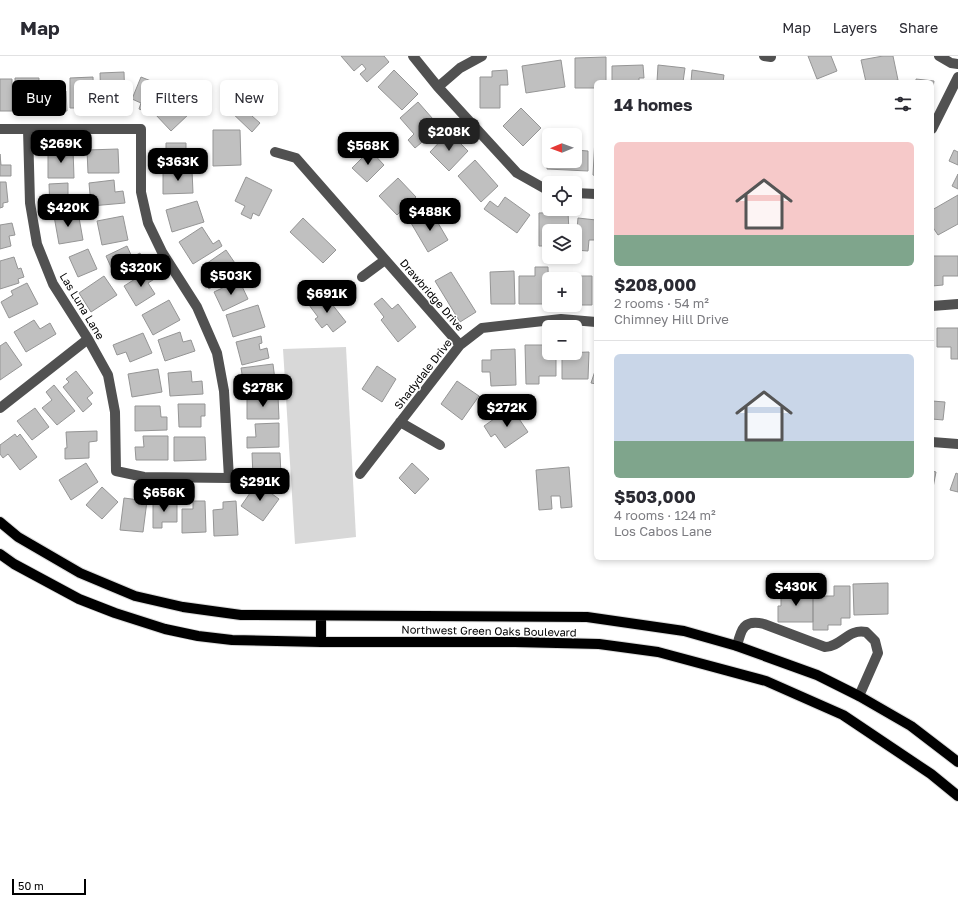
<!DOCTYPE html>
<meta charset="utf-8">
<style>
:root{--surface:#fff;--page:#f7f7f7;--text:#2b2b33;--muted:#7c7c81;--line:#e1e1e2;--accent:#000}
body{margin:0;font-family:"Golos Text",sans-serif;background:var(--page);color:var(--text);height:100vh;display:flex;flex-direction:column;font-size:15px;white-space:nowrap}
*{box-sizing:border-box;margin:0}
p{font-size:13px;color:var(--muted)}
.icon{flex:none;width:22px;height:22px;fill:none;stroke:currentColor;stroke-width:2;stroke-linecap:round;stroke-linejoin:round}
.map{position:relative;flex:1;overflow:hidden}
.panel{position:absolute;left:594px;top:24px;width:340px;height:480px;display:flex;flex-direction:column;background:var(--surface);border-radius:6px;box-shadow:0 2px 6px #0003}
.panel>*{flex:none}
.top-card{position:absolute;left:12px;top:24px;width:380px;height:36px;display:flex;gap:8px}
.needle{width:26px;rotate:269deg}
.buttons{position:absolute;left:542px;top:72px;display:grid;gap:8px}
.buttons a{display:grid;place-items:center;width:40px;height:40px;border-radius:6px;background:var(--surface);box-shadow:0 2px 6px #0003;font-size:20px}
.scale{position:absolute;left:12px;bottom:10px;width:74px;box-sizing:border-box;padding-left:4px;border:2px solid #000;border-top:0;font-size:11px;line-height:14px;white-space:nowrap;color:#000;-webkit-text-stroke:3px #fff;paint-order:stroke}
.price{position:absolute;translate:-50% -34px;padding:0 9px;border-radius:8px;background:var(--accent);color:#fff;font-size:13px;line-height:26px;filter:drop-shadow(0 1px 2px #0008)}
.price::after{content:'';position:absolute;left:50%;top:24px;width:12px;height:9px;margin-left:-6px;background:inherit;clip-path:polygon(0 0,100% 0,50% 100%)}
.price.current{background:#222;color:#fff}
ul{padding:0;list-style:none}
li{display:grid;align-content:center;gap:8px;height:212px;padding:0 20px}
li+li{border-top:1px solid var(--line)}
li span{display:grid;place-items:center;height:124px;border-radius:6px;color:#555}
li>.icon{margin-inline-start:auto}
span .icon{width:72px;height:72px;fill:#fffc;stroke-width:1}
li b{font-size:17px}
h2{display:flex;justify-content:space-between;align-items:center;height:48px;padding:0 20px;font-size:17px}
.tag{padding:0 14px;border-radius:6px;background:var(--surface);box-shadow:0 2px 6px #0003;font-size:14px;line-height:36px}
.tag.current{background:var(--accent);color:#fff}
header{display:flex;align-items:center;gap:24px;box-sizing:border-box;height:56px;padding:0 20px;background:var(--surface);border-bottom:1px solid var(--line)}
header strong{font-size:19px}
nav{display:flex;gap:22px;margin-inline-start:auto;font-size:14px}
.map>svg:first-child{display:block}
.green{fill:#d8d8d8}
.building{fill:#c0c0c0;stroke:#959595}
.lines{fill:none;stroke-linecap:round;stroke-linejoin:round}
.major-casing{stroke:#dbdbdb;stroke-width:12}
.minor{stroke:#515151;stroke-width:10}
.major{stroke:#000;stroke-width:10}
.labels{text-anchor:middle;stroke-width:3;stroke-linejoin:round;paint-order:stroke}
.street-label{font-size:11px;fill:#000;stroke:#fff}
</style>
<header>
<strong>Map</strong>
<nav><a>Map</a><a>Layers</a><a>Share</a></nav>
</header>
<div class="map">
<svg width="958" height="849" viewBox="0 0 958 849">
<rect width="100%" height="100%" fill="#fff"/>
<!-- green -->
<path class="green" d="M346 291 356 481 295 488 283 293Z"/>
<!-- building -->
<path class="building" d="M341 0H384L389 6 367 26 360 18 366 13 362 8 354 15Z
M808 0H831L837 15 817 23Z
M883 0H893L898 24 887 26H866L861 4Z
M606 1V26H596V32H575V2Z
M561 4 565 31 526 37 522 10Z
M643 9 644 22H639V26H612V10Z
M658 9 685 12 683 26H657Z
M394 14 418 38 402 54 378 31Z
M507 14 508 29H500V52H480V21H492V15Z
M692 14 724 19 723 26H691Z
M124 16 125 48 101 49 100 17Z
M93 21 94 52H70V22Z
M141 21 161 29 150 57 139 53 141 47 132 43Z
M15 22H39V54H15Z
M0 23H12V55H0Z
M916 23 934 25 932 38V26H916Z
M42 29H52V36L66 35 67 55H43Z
M244 35 250 40 254 35 266 46 252 60 260 67 252 76 228 53Z
M178 37 185 44 182 47 190 57 171 75 155 58Z
M418 46 440 71 415 92 408 84 414 78 400 62Z
M521 52 541 72 523 90 503 70Z
M213 74H240L241 109 213 110Z
M449 76 468 95 449 115 430 96Z
M595 82 596 83V120L593 119Z
M166 87H186V100L192 99V110H166Z
M48 93H73L74 122H48Z
M118 93 119 117H88L87 94Z
M548 93 549 105H575V94L588 95V115L547 113Z
M370 94 384 109 367 126 352 112Z
M954 94 958 96V109L949 105Z
M0 98 1 109H11V120H0Z
M475 104 498 130 481 146 458 120Z
M192 114 193 137 163 138V115Z
M958 118V133L952 130Z
M246 121 272 134 259 160 253 157 251 163 241 158 245 150 235 145Z
M398 122 416 141 397 159 379 140Z
M114 124 115 136 123 135 125 147 91 150 89 127Z
M0 126H6L8 146 3 147V151L0 152Z
M68 127V141H76V152L50 153 49 128Z
M958 139V168L938 179 932 170V154Z
M505 141 530 159 517 177 484 153 490 145 498 151Z
M197 145 204 166 172 176 166 154Z
M431 155 448 184 428 196 411 167Z
M78 156 83 184 59 188 54 160Z
M568 156 569 175H549V190H539V157Z
M123 160 128 184 102 189 97 165Z
M303 162 336 194 323 207 290 176Z
M578 162 596 164V184H589L588 195 575 194Z
M12 167 15 179 9 180 11 190 0 193V169Z
M202 171 213 188 219 184 222 190 193 208 179 186Z
M127 190 132 201 140 197 144 207 115 220 106 200Z
M88 193 97 213 78 221 69 201Z
M226 194 239 213 209 233 203 225 211 220 203 210Z
M932 200H958V220H943V229L932 230Z
M14 201 18 213 21 212 24 221 18 223 19 227 0 233V205Z
M535 211H548L549 248H519V220H535Z
M151 213 156 222 148 227 155 238 136 250 124 230Z
M514 215 515 248H491L490 216Z
M451 216 476 256 460 266 435 225Z
M104 220 117 239 91 256 79 237Z
M561 220H592V249H575V223H561Z
M239 224 248 243 223 255 214 236Z
M27 227 38 248 9 262 1 246 13 239 11 235Z
M324 238 346 266 333 276 327 268 322 272 315 263 318 261 309 249Z
M382 242 392 253 398 248 416 271 398 286 381 264 384 261 374 248Z
M169 244 180 264 153 279 142 259Z
M258 249 265 271 233 281 226 259Z
M34 264 40 273 50 267 56 278 26 296 14 276Z
M937 272H958V303H951V291H937Z
M180 276 183 286 191 284 195 295 165 305 158 284Z
M143 277 152 297 130 306 126 296 117 299 113 289Z
M261 280 262 287 259 288 260 294 267 292 269 302 242 309 236 286Z
M6 286 22 309 0 324V290Z
M525 289H549V297H556V320H539V328H526Z
M515 293 516 329 491 330 490 316H482V304H491V294Z
M589 296 588 323H562V297Z
M273 308 276 332 245 336 241 312Z
M377 310 396 323 382 346 362 333Z
M596 312V328L591 327Z
M158 313 162 336 132 341 128 318Z
M76 315 93 337 87 342 92 348 83 356 63 331 69 326 66 323Z
M191 315 192 326 202 325 203 338 170 340 168 317Z
M457 325 479 340 462 364 441 348Z
M54 329 75 355 57 369 42 352 52 344 46 336Z
M247 340H278L279 363H247Z
M932 345 945 346 943 364 932 363Z
M178 348H205V360H201V371H179Z
M135 350H160L161 361H167V374L135 375Z
M511 351 528 376 505 392 495 378 491 381 484 370Z
M35 352 49 371 32 384 17 365Z
M279 367V391L247 392V381H256L255 368Z
M97 375V385L89 386V402L65 403V392H67L66 376Z
M15 378 17 381 20 378 37 401 20 414 8 398 3 402 0 398V389Z
M143 380H168V404H136L135 391H144Z
M174 381H205L206 404 174 405Z
M252 397H280L281 420 253 421Z
M86 407 98 426 71 444 59 424Z
M412 407 429 423 415 438 399 422Z
M569 411 572 451 561 452 560 440H551L552 453 539 454 536 414Z
M932 415 936 416 932 437Z
M956 417 958 418V436L950 434Z
M257 427 279 443 263 465 241 450Z
M102 431 118 446 102 463 86 449Z
M124 442 147 445 143 476 120 474Z
M153 445H177V466H162V472H153Z
M193 445H205L206 476 182 477V453H193Z
M236 445 238 479 214 480 213 454 223 453V446Z
M888 527V558L854 559 853 528Z
M834 530H850V562H841V569H828V574H813V540H834Z
M781 535 813 536V566H778V550H781Z"/>
<g class="lines">
<defs>
<path id="major" d="M0 466 18 481 80 517 135 540 183 551 241 559 587 561 684 575 737 590 817 619 859 640 911 670 958 706
M0 498 14 508 79 543 115 557 165 573 198 580 232 584 321 586H515L599 588 658 596 766 625 843 659 931 718 958 740
M321 586V560"/>
</defs>
<!-- major casing -->
<use href="#major" class="major-casing"/>
<!-- minor -->
<path class="minor" d="M413 0 438 31 517 117 549 135
M764 0 771 1
M939 0 951 7 958 8
M438 31 460 12 482 0
M0 73H141V136L148 167 162 196 197 251 217 297 224 335 229 422 144 421 116 415 115 356 108 319 88 283 53 228 37 188 30 147 28 73
M932 73 958 21
M275 96 296 102 460 289
M575 137 596 138
M362 221 385 204
M932 250 958 248
M0 352 88 283
M400 366 440 389
M932 386 958 388
M360 418 460 289 482 272 561 263 596 266
M737 590C741 573 744 563 764 568L825 591C841 591 848 572 866 576L875 585 878 597 859 640"/>
<!-- major -->
<use href="#major" class="major"/>
</g>
<g class="labels">
<!-- street labels -->
<g class="street-label">
<text transform="translate(432 239) rotate(49)" y="4">Drawbridge Drive</text>
<text transform="translate(82 250) rotate(59)" y="4">Las Luna Lane</text>
<text transform="translate(423 318) rotate(-52)" y="4">Shadydale Drive</text>
<text transform="translate(489 575) rotate(1)" y="4">Northwest Green Oaks Boulevard</text>
</g>
</g>
</svg>
<div class="buttons">
<a><svg class="needle" viewBox="-14 -14 28 28"><path d="M0-13l5 13h-10z" fill="#e53935"/><path d="M0 13l5-13h-10z" fill="#7c7c81"/></svg></a>
<a><svg class="icon" aria-label="locate" viewBox="0 0 24 24"><circle cx="12" cy="12" r="6"/><path d="M12 2v4M12 18v4M2 12h4M18 12h4"/></svg></a>
<a><svg class="icon" aria-label="layers" viewBox="0 0 24 24"><path d="M12 4l9 5-9 5-9-5zM3 14l9 5 9-5"/></svg></a>
<a>+</a>
<a>−</a>
</div>
<div class="scale">50 m</div>
<b class="price current" style="left:449px;top:96px">$208K</b>
<b class="price" style="left:61px;top:108px">$269K</b>
<b class="price" style="left:368px;top:110px">$568K</b>
<b class="price" style="left:178px;top:126px">$363K</b>
<b class="price" style="left:68px;top:172px">$420K</b>
<b class="price" style="left:430px;top:176px">$488K</b>
<b class="price" style="left:141px;top:232px">$320K</b>
<b class="price" style="left:231px;top:240px">$503K</b>
<b class="price" style="left:327px;top:258px">$691K</b>
<b class="price" style="left:263px;top:352px">$278K</b>
<b class="price" style="left:507px;top:372px">$272K</b>
<b class="price" style="left:260px;top:446px">$291K</b>
<b class="price" style="left:164px;top:457px">$656K</b>
<b class="price" style="left:796px;top:551px">$430K</b>
<div class="top-card">
<a class="tag current">Buy</a>
<a class="tag">Rent</a>
<a class="tag">Filters</a>
<a class="tag">New</a>
</div>
<section class="panel">
<h2>14 homes<svg class="icon" aria-label="filters" viewBox="0 0 24 24"><path d="M4 7h16M4 17h16"/><circle cx="9" cy="7" r="2"/><circle cx="15" cy="17" r="2"/></svg></h2>
<ul>
<li><span style="background:linear-gradient(#f6c9c9 75%,#7fa58c 0)"><svg class="icon" aria-label="home" viewBox="0 0 24 24"><path d="M3 11l9-7 9 7M6 9v11h12V9"/></svg></span><div><b>$208,000</b><p>2 rooms · 54 m²</p><p>Chimney Hill Drive</p></div></li>
<li><span style="background:linear-gradient(#c9d6e8 70%,#7fa58c 0)"><svg class="icon" aria-label="home" viewBox="0 0 24 24"><path d="M3 11l9-7 9 7M6 9v11h12V9"/></svg></span><div><b>$503,000</b><p>4 rooms · 124 m²</p><p>Los Cabos Lane</p></div></li>
</ul>
</section>
</div>
